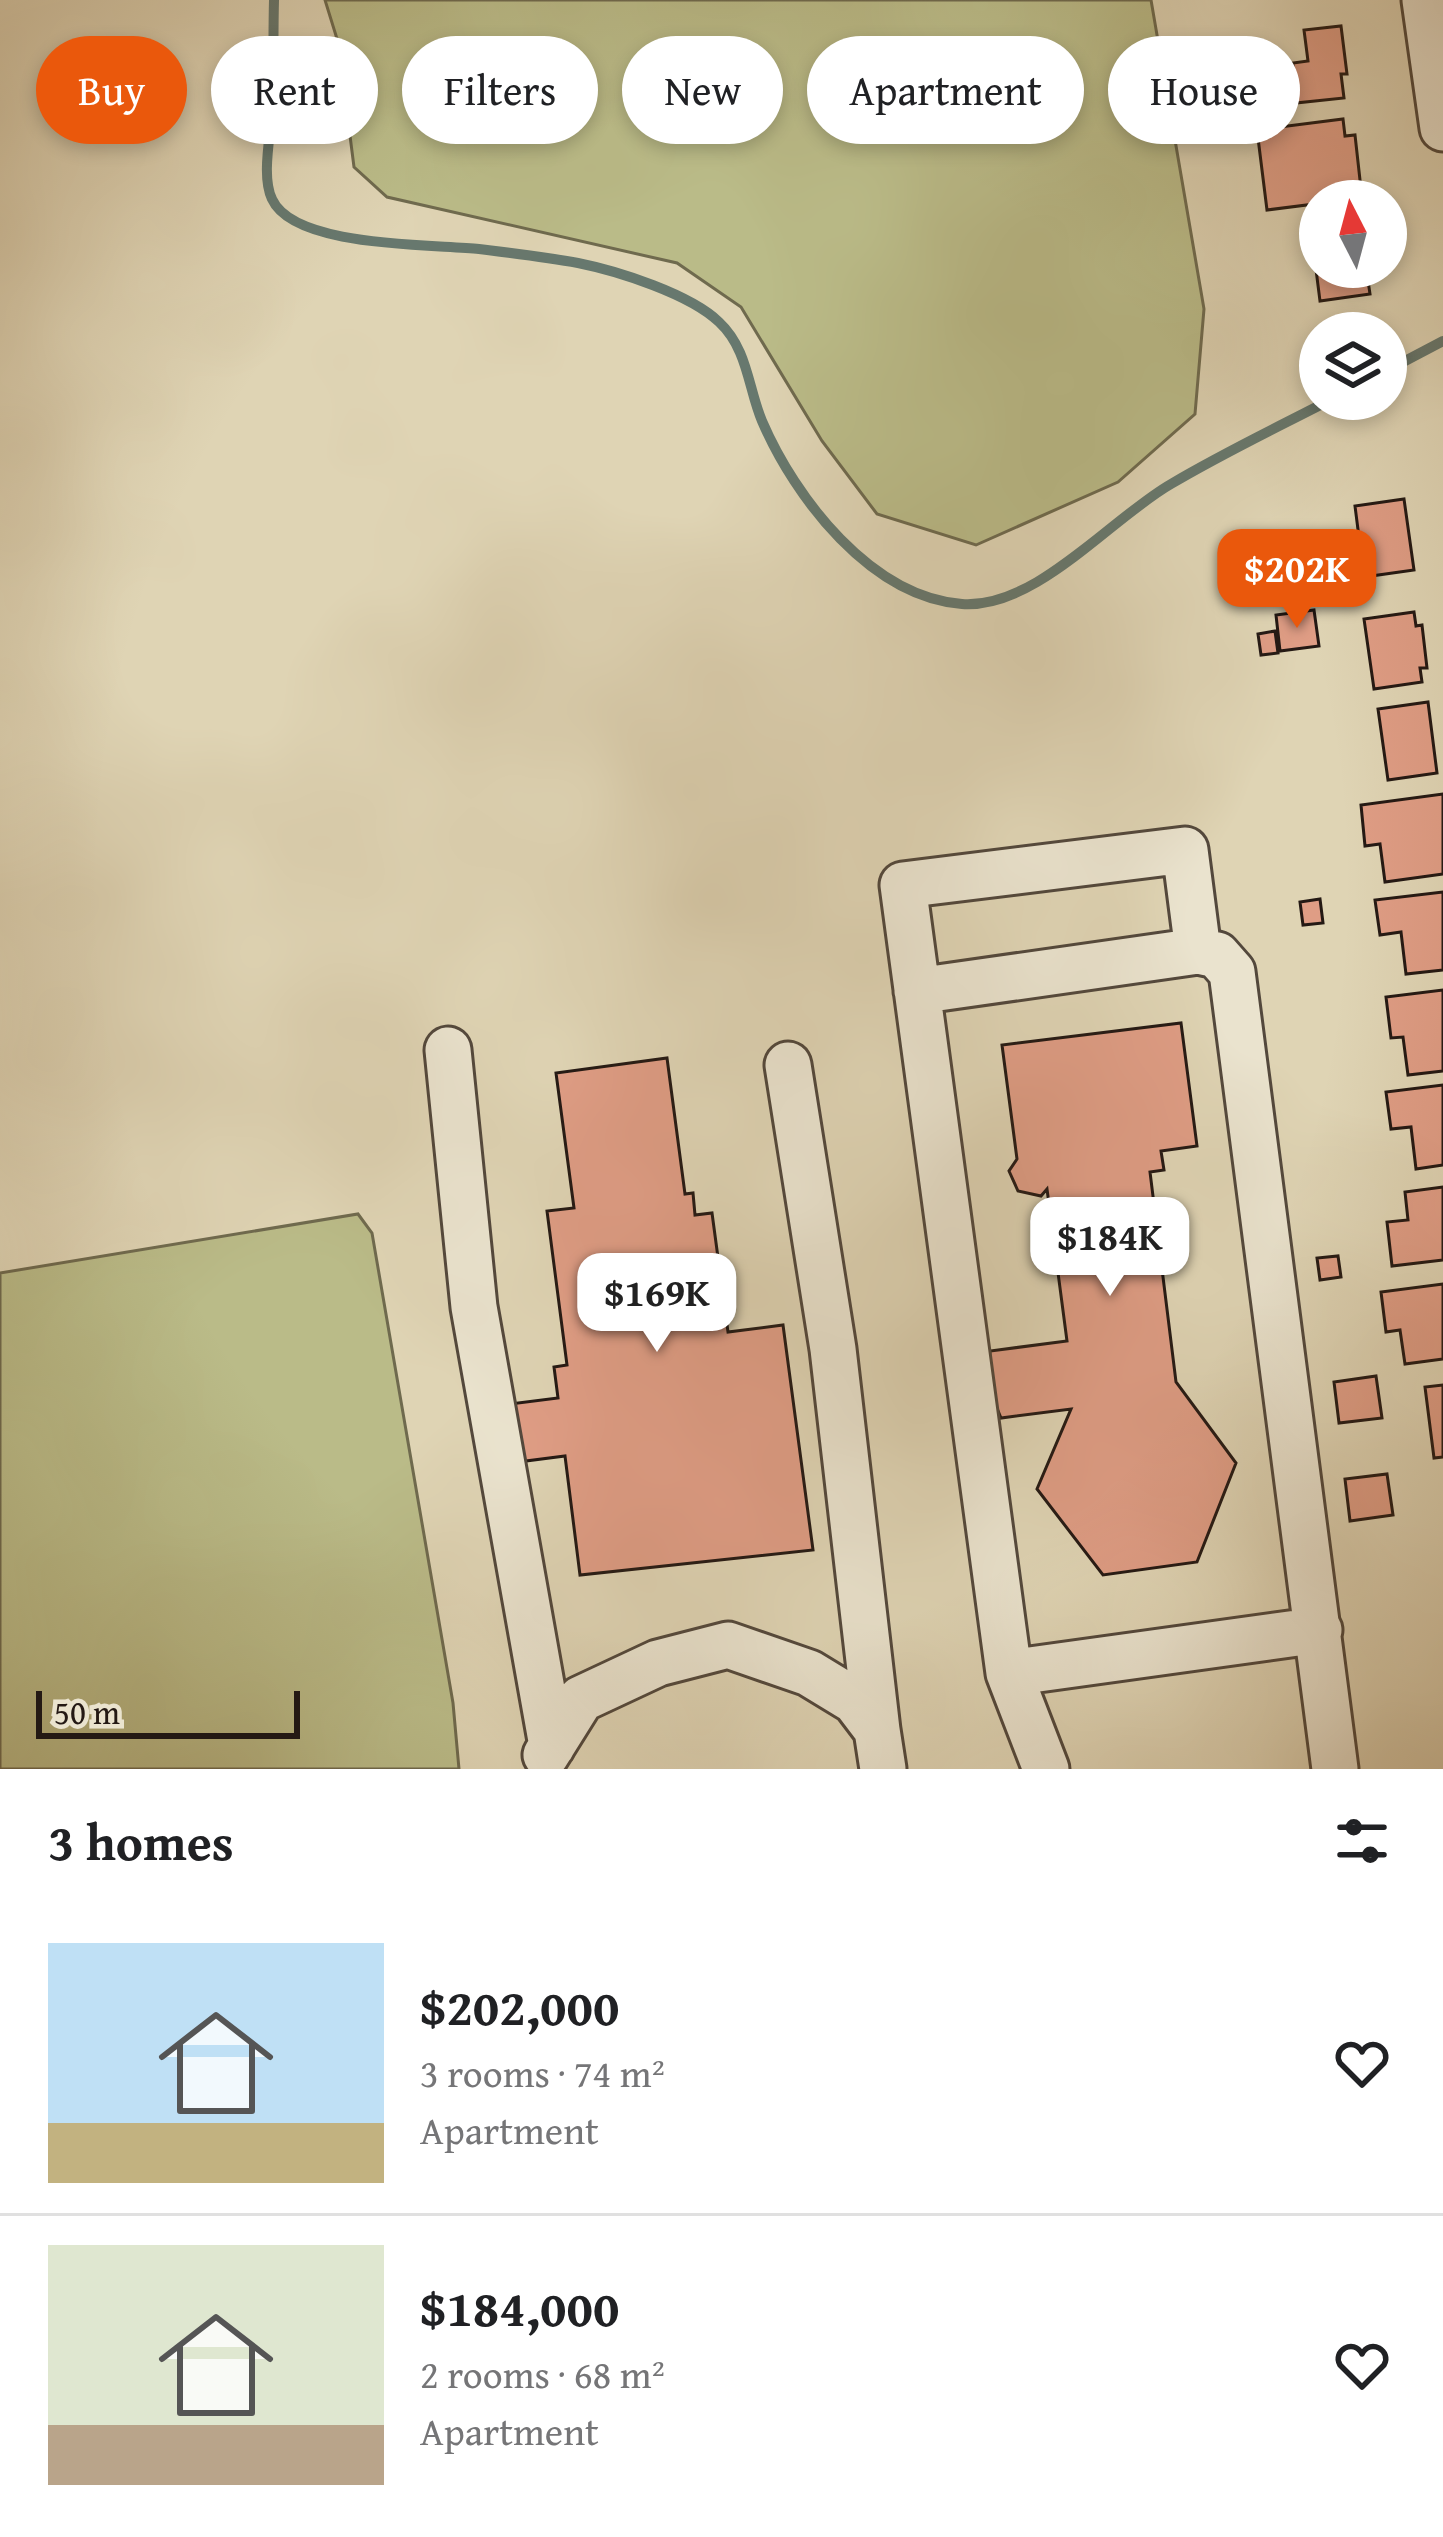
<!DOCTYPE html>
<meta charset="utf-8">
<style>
:root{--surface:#fff;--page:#f6f6f6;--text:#202124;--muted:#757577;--line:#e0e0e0;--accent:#ea580c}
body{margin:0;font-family:"Gentium Book Plus",serif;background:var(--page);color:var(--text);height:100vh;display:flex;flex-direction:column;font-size:45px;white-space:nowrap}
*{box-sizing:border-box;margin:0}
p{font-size:39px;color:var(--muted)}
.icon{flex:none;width:66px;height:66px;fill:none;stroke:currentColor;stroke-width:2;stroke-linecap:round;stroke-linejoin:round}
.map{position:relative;height:1769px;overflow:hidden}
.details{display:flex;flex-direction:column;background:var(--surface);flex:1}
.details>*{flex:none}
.top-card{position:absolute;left:36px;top:36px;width:1371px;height:108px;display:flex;gap:24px}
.needle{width:78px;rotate:354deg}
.controls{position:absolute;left:1299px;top:180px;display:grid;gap:24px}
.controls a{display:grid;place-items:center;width:108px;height:108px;border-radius:50%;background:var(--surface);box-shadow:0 6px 18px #0003;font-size:60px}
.scale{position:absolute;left:36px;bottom:30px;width:264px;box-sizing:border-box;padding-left:12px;border:6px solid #241914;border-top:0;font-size:33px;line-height:42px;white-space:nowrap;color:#241914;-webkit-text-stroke:9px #eae3ce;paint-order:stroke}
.price{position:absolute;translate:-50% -102px;padding:0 27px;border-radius:24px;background:#fff;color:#222;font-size:39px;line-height:78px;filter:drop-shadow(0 3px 6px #0008)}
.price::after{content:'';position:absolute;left:50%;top:72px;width:36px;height:27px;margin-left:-18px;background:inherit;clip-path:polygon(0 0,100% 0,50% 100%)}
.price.selected{background:var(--accent);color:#fff}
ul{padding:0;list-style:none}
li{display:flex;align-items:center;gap:36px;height:300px;padding:0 48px}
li+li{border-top:3px solid var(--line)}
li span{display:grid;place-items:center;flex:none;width:336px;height:240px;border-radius:0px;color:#555}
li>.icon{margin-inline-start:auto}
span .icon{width:144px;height:144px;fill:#fffc;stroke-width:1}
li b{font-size:51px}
h2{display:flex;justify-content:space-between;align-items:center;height:144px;padding:0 48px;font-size:51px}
.tag{padding:0 42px;border-radius:54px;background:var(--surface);box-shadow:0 6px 18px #0003;font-size:42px;line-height:108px}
.tag.selected{background:var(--accent);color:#fff}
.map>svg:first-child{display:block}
.green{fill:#babb88;stroke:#6f6a4e;stroke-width:3}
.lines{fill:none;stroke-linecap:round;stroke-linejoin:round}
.stream{stroke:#67786e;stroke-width:10}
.building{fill:#df9d85;stroke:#241914;stroke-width:3}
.minor-casing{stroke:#53483c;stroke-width:51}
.minor{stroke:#eae3ce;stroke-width:45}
</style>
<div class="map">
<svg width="1443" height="1769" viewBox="0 0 1443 1769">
<rect width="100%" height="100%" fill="#dfd4b4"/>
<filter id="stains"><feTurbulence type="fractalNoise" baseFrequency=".00167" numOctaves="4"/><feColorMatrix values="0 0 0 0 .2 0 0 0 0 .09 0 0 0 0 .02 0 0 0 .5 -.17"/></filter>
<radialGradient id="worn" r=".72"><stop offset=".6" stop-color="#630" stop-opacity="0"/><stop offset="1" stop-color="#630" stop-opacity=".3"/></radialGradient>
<!-- green -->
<path class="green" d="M325 0H1151L1204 309 1195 414 1118 482 976 545 877 514 822 441 741 307 677 263 387 197 354 167 338 42Z
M358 1214 372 1233 453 1703 459 1769H0V1273Z"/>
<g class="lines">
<!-- stream -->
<path class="stream" d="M274 0C273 36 274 73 272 109 271 135 261 176 272 199 294 248 433 244 479 249 511 253 545 257 578 263 618 271 690 294 719 322 748 349 748 388 762 421 795 498 871 597 962 604 1036 609 1110 519 1171 484 1223 453 1278 427 1332 399
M1386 371 1443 341"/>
</g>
<!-- building -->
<path class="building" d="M1341 26 1347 74H1341L1344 98 1286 104 1281 71 1293 70V63L1308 61 1304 30Z
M1343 119 1345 136 1355 135 1362 198 1267 210 1257 130Z
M1320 228V267H1366L1370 294 1320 301 1311 230Z
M1404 499 1414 570 1364 577 1355 506Z
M1314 610 1319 646 1280 651 1276 615Z
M1414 612 1416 626 1422 625 1427 668H1420L1422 682 1374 689 1364 619Z
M1275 631 1278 653 1261 655 1258 634Z
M1428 702 1437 773 1388 780 1378 709Z
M1443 794V874L1385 882 1380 844 1365 846 1361 805Z
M1443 892V970L1406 974 1401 932 1380 935 1375 900Z
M1320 899 1323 923 1303 925 1300 902Z
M1443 990V1071L1408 1075 1403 1037 1391 1038 1386 997Z
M1181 1023 1197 1146 1161 1151 1164 1170 1150 1172 1176 1382 1236 1463 1197 1562 1103 1575 1037 1489 1071 1409 1001 1418 987 1384 990 1351 1067 1341 1047 1189 1041 1196 1018 1191 1009 1171 1017 1159 1002 1045Z
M667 1058 685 1194 693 1193 695 1215 712 1213 728 1332 783 1325 813 1550 580 1575 565 1456 518 1462 510 1404 558 1398 554 1367 567 1365 547 1211 574 1208 556 1073Z
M1443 1085V1165L1416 1169 1411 1127 1391 1129 1386 1092Z
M1443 1187V1260L1392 1266 1387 1222 1408 1220 1405 1192Z
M1338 1256 1341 1277 1320 1280 1317 1258Z
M1443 1284V1359L1405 1364 1400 1330 1386 1332 1381 1292Z
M1376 1376 1382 1418 1339 1423 1334 1382Z
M1443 1385V1457L1434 1458 1425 1387Z
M1387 1474 1393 1515 1350 1521 1345 1479Z"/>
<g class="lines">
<defs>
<path id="minor" d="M1425 0 1443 128
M917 991 1198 951
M448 1050 474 1307 552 1746
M788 1065 833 1349 877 1730
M1009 1673 1319 1630
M546 1755 581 1699 658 1663 728 1645 809 1673 855 1701 877 1730 883 1769
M1046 1769 1009 1673 903 885 1185 850 1198 951 1217 955 1232 972 1335 1769"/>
</defs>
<!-- minor casing -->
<use href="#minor" class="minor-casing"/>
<!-- minor -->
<use href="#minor" class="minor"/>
</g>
<rect width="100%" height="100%" filter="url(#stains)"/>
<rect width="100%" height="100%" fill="url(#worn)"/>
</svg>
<div class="controls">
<a><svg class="needle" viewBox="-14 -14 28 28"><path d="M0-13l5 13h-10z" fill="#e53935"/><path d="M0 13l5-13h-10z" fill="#757577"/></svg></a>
<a><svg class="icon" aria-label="layers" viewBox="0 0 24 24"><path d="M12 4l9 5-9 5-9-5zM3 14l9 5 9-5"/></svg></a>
</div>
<div class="scale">50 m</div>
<b class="price selected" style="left:1297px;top:631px">$202K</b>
<b class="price" style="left:1110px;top:1299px">$184K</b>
<b class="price" style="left:657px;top:1355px">$169K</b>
<div class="top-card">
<a class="tag selected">Buy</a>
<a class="tag">Rent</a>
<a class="tag">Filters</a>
<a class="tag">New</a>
<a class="tag">Apartment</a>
<a class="tag">House</a>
</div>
</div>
<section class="details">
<h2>3 homes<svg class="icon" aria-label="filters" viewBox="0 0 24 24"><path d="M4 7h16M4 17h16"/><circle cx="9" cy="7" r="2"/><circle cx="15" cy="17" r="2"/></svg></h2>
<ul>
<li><span style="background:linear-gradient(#bfe0f5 75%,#c2b280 0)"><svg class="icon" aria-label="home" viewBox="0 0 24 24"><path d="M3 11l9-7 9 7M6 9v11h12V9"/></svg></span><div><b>$202,000</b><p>3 rooms · 74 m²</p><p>Apartment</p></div><svg class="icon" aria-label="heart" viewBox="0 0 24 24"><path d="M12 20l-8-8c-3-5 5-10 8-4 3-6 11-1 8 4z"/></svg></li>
<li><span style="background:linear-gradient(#dfe7d0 75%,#b9a48a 0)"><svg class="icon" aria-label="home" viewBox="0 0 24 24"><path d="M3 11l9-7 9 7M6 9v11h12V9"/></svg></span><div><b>$184,000</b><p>2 rooms · 68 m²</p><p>Apartment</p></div><svg class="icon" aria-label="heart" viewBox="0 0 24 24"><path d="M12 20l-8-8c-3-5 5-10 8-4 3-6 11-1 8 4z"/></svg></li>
</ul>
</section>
